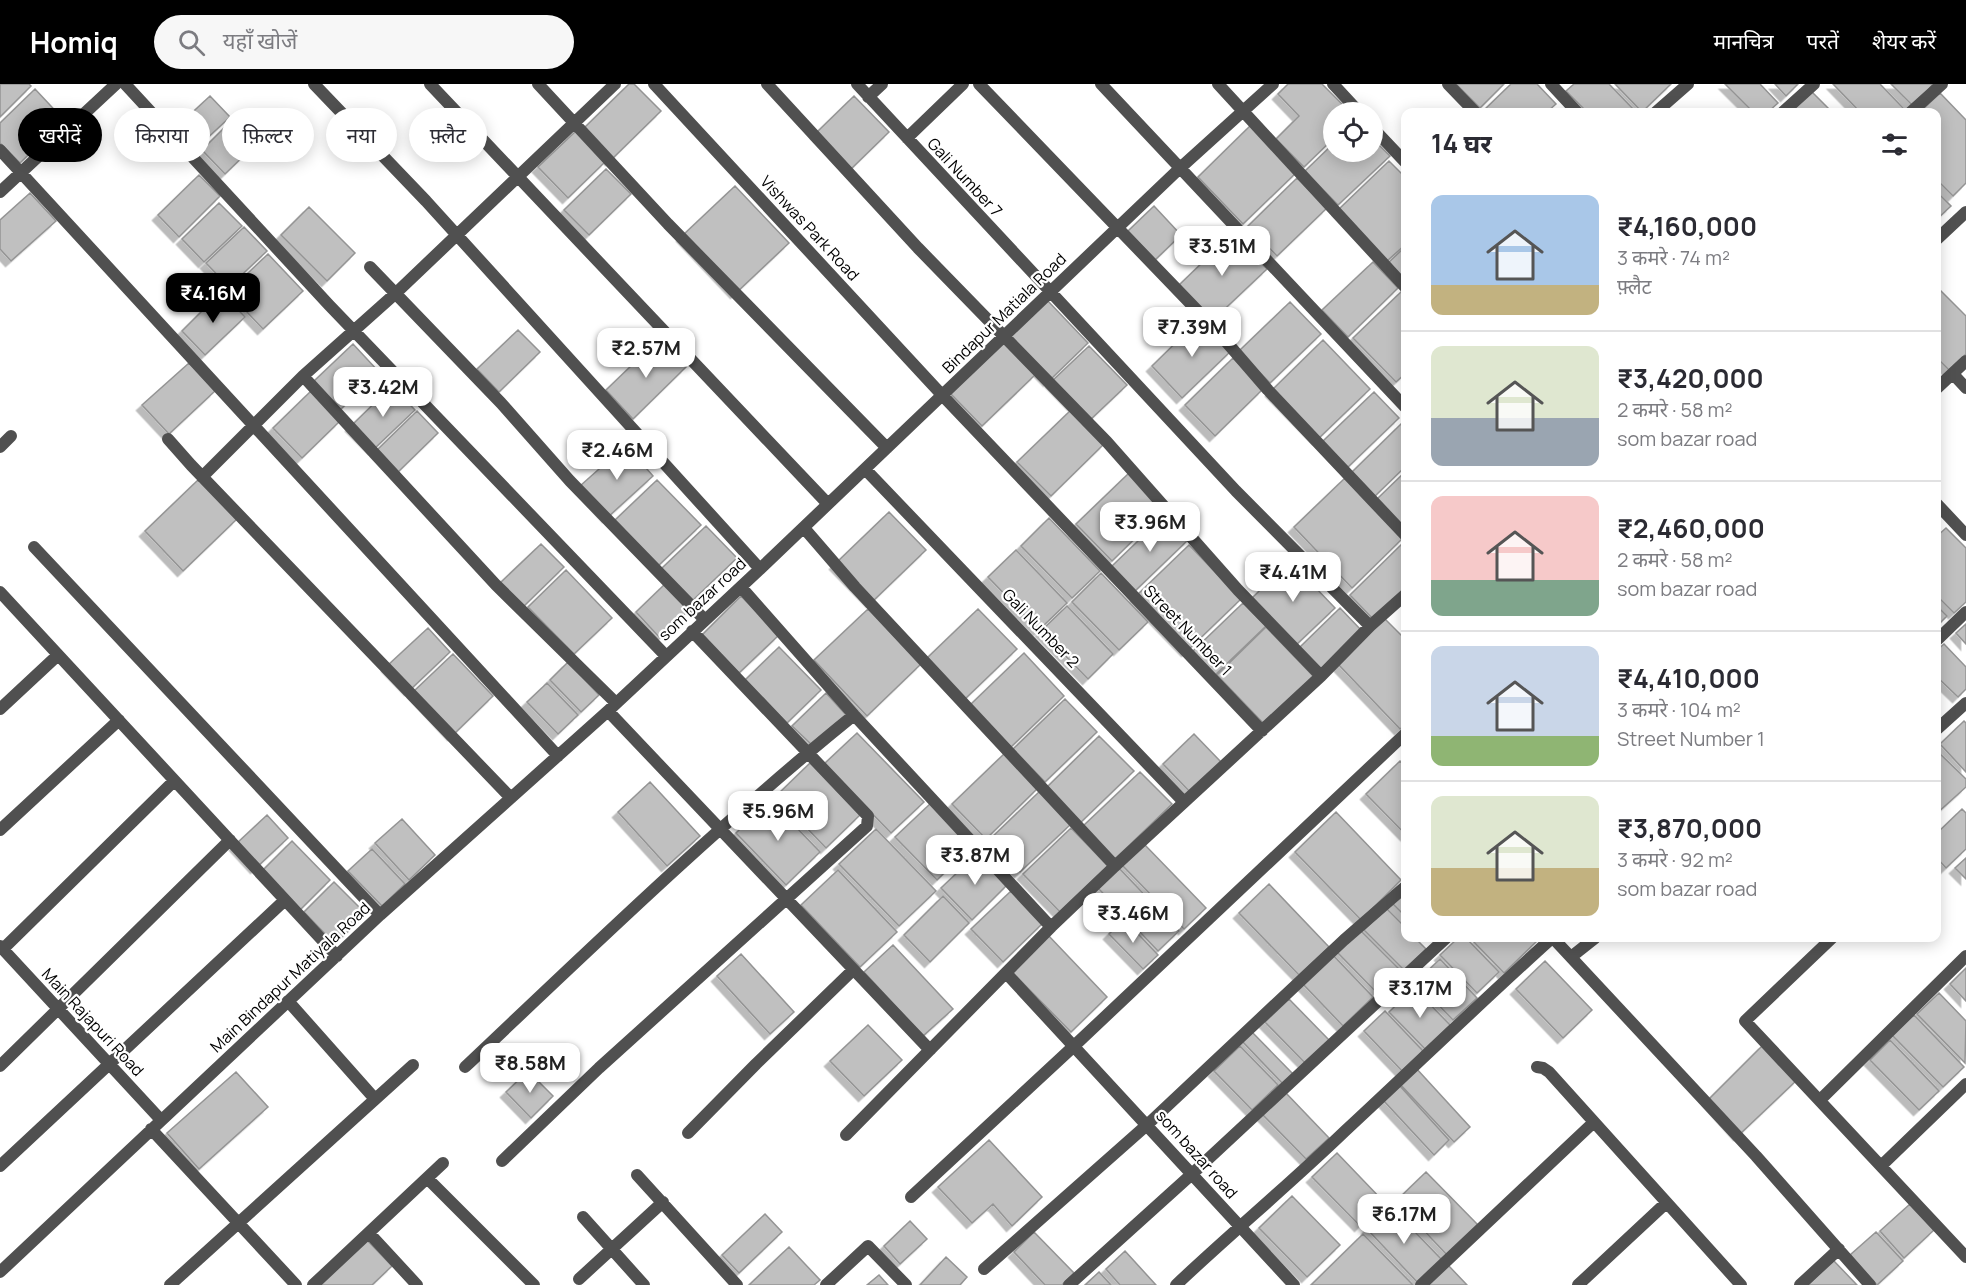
<!DOCTYPE html>
<html lang="hi">
<meta charset="utf-8">
<style>
:root{--surface:#fff;--page:#f7f7f7;--text:#2b2b33;--muted:#7c7c81;--line:#e1e1e2;--accent:#000}
body{margin:0;font-family:Manrope,"Noto Sans Devanagari",sans-serif;background:var(--page);color:var(--text);height:100vh;display:flex;flex-direction:column;font-size:22px;white-space:nowrap}
*{box-sizing:border-box;margin:0}
p{font-size:20px;color:var(--muted)}
.icon{flex:none;width:33px;height:33px;fill:none;stroke:currentColor;stroke-width:2;stroke-linecap:round;stroke-linejoin:round}
.map{position:relative;flex:1;overflow:hidden}
.panel{position:absolute;left:1401px;top:24px;width:540px;height:834px;display:flex;flex-direction:column;background:var(--surface);border-radius:12px;box-shadow:0 3px 15px #0003}
.panel>*{flex:none}
.banner{position:absolute;left:18px;top:24px;width:570px;height:54px;display:flex;gap:12px}
.controls{position:absolute;left:1323px;top:18px;display:grid;gap:12px}
.controls a{display:grid;place-items:center;width:60px;height:60px;border-radius:50%;background:var(--surface);box-shadow:0 3px 15px #0003;font-size:30px}
.price{position:absolute;translate:-50% -51px;padding:0 14px;border-radius:12px;background:#fff;color:#222;font-size:20px;line-height:39px;filter:drop-shadow(0 2px 3px #0008)}
.price::after{content:'';position:absolute;left:50%;top:36px;width:18px;height:14px;margin-left:-9px;background:inherit;clip-path:polygon(0 0,100% 0,50% 100%)}
.price.on{background:var(--accent);color:#fff}
ul{padding:0;list-style:none}
li{display:flex;align-items:center;gap:18px;height:150px;padding:0 30px}
li+li{border-top:2px solid var(--line)}
li span{display:grid;place-items:center;flex:none;width:168px;height:120px;border-radius:12px;color:#555}
li>.icon{margin-inline-start:auto}
span .icon{width:72px;height:72px;fill:#fffc;stroke-width:1}
li b{font-size:26px}
h2{display:flex;justify-content:space-between;align-items:center;height:72px;padding:0 30px;font-size:26px}
.pill{padding:0 21px;border-radius:27px;background:var(--surface);box-shadow:0 3px 15px #0003;font-size:21px;line-height:54px}
.pill.on{background:var(--accent);color:#fff}
header{display:flex;align-items:center;gap:36px;box-sizing:border-box;height:84px;padding:0 30px;background:var(--accent);color:#fff}
header strong{font-size:28px}
nav{display:flex;gap:33px;margin-inline-start:auto;font-size:21px}
.search{width:420px;height:54px;background:var(--page);display:flex;align-items:center;gap:15px;box-sizing:border-box;padding:0 21px;border-radius:33px;color:var(--muted);font-size:22px}
.map>svg:first-child{display:block}
.building{fill:#c0c0c0;stroke:#949494;stroke-width:1.5;filter:url(#shadow)}
.lines{fill:none;stroke-linecap:round;stroke-linejoin:round}
.minor{stroke:#505050;stroke-width:12}
.labels{text-anchor:middle;stroke-width:4.5;stroke-linejoin:round;paint-order:stroke}
.street-label{font-size:16px;fill:#000;stroke:#fff}
</style>
<header>
<strong>Homiq</strong>
<div class="search"><svg class="icon" aria-label="search" viewBox="0 0 24 24"><circle cx="10" cy="10" r="6"/><path d="M15 15l6 6"/></svg>यहाँ खोजें</div>
<nav><a>मानचित्र</a><a>परतें</a><a>शेयर करें</a></nav>
</header>
<div class="map">
<svg width="1966" height="1201" viewBox="0 0 1966 1201">
<defs>
<filter id="shadow"><feDropShadow dx="-5.5" dy="5.5" stdDeviation="0" flood-color="#0004"/></filter>
</defs>
<rect width="100%" height="100%" fill="#fff"/>
<!-- building -->
<path class="building" d="M0 0H29L31 2 0 33Z
M629 0H634L661 27 611 76 582 46Z
M1288 0H1322L1350 28H1334V54L1304 83 1276 55 1299 32 1278 10Z
M1456 0H1504L1480 24Z
M1511 0H1537L1556 20 1547 28H1482Z
M1574 0H1609L1636 28H1587L1566 7Z
M1615 0H1671L1642 28Z
M1725 0H1760L1778 19 1768 28H1753Z
M1775 0H1798L1786 12Z
M1833 0H1880L1905 26 1902 28H1860Z
M1891 0H1933L1914 23Z
M35 5 64 36 20 79 0 59V39Z
M1811 7 1832 28H1798L1794 24Z
M1940 9 1966 36V99L1953 112 1936 95V28H1920Z
M210 12 230 33 202 59 182 38Z
M854 12 889 48 851 85 816 49Z
M233 35 256 60 225 90 202 66Z
M1252 40 1298 87 1243 140 1198 93Z
M577 46 606 77 568 114 538 83Z
M1372 54 1390 72 1338 121 1305 87 1334 59V68H1372Z
M1389 77 1406 94V160L1387 177 1338 126Z
M606 85 631 110 589 151 564 126Z
M199 91 220 112 179 153 158 131Z
M1297 94 1327 124 1277 172 1248 142Z
M735 102 789 159 736 209 682 152Z
M1936 107 1951 122 1936 136Z
M30 109 56 137 11 177 0 165V136Z
M219 119 242 142 204 178 182 155Z
M1154 122 1181 151 1155 176 1128 147Z
M309 123 355 169 327 197 281 151Z
M244 143 267 167 229 203 206 179Z
M1232 150 1267 185 1212 237 1178 202Z
M1406 162V199L1387 180Z
M268 170 303 207 263 245 228 208Z
M1373 178 1398 204 1348 253 1322 226Z
M1936 202 1966 232V270L1949 286 1936 273Z
M1403 206 1406 209V289L1396 298 1353 254Z
M221 208 245 233 205 271 182 247Z
M1047 216 1088 259 1049 297 1007 254Z
M1290 218 1321 250 1270 299 1239 267Z
M1201 234 1232 266 1182 314 1152 282Z
M518 246 540 268 499 308 477 285Z
M659 255 686 283 633 335 606 306Z
M1323 256 1370 305 1318 355 1271 307Z
M1004 257 1036 290 982 342 950 309Z
M353 260 379 288 340 326 313 298Z
M1089 262 1127 301 1089 337 1051 298Z
M1233 274 1263 305 1215 352 1185 321Z
M189 279 215 307 169 350 142 321Z
M392 302 415 326 374 365 351 342Z
M311 307 340 337 302 374 273 344Z
M1374 308 1399 334 1347 384 1322 358Z
M1072 325 1105 359 1051 412 1017 378Z
M417 327 438 349 397 389 376 367Z
M1401 340 1406 344V382L1374 413 1351 389Z
M626 361 653 392 608 433 580 402Z
M1406 387V447L1376 416Z
M1129 389 1164 426 1112 477 1076 440Z
M1345 394 1403 454 1352 504 1294 443Z
M199 395 237 435 183 487 145 447Z
M657 396 701 441 658 482 614 437Z
M889 428 926 466 872 518 835 480Z
M1165 431 1189 455 1134 508 1111 483Z
M1049 434 1100 487 1072 514 1021 462Z
M706 442 737 474 692 517 661 485Z
M1946 444 1966 464V518L1954 529 1936 511V453Z
M1405 457 1406 507 1375 537 1350 511Z
M541 460 564 483 523 523 500 499Z
M1189 461 1241 515 1187 567 1135 513Z
M1016 466 1067 519 1039 546 988 493Z
M1290 477 1335 524 1296 561 1251 515Z
M566 486 612 534 574 570 528 523Z
M1101 489 1148 538 1119 566 1072 518Z
M665 500 690 525 660 554 636 528Z
M741 512 779 551 739 589 702 551Z
M1243 519 1266 542 1214 592 1192 568Z
M1936 521 1947 532 1936 543Z
M1067 522 1113 570 1088 595 1041 547Z
M1340 524 1361 546 1320 586 1299 564Z
M868 525 921 580 867 632 814 576Z
M978 525 1017 565 965 615 926 575Z
M1384 534 1406 556V640L1400 645 1337 579Z
M1966 540V560L1956 549Z
M1266 543 1315 594 1265 641 1217 591Z
M428 544 450 568 410 606 387 582Z
M1944 560 1966 583V605L1958 613 1936 592V567Z
M779 563 821 606 787 639 745 596Z
M1024 569 1064 612 1011 663 970 621Z
M453 570 493 612 453 651 413 608Z
M568 578 599 611 581 628 550 596Z
M547 599 578 631 558 650 527 618Z
M826 609 847 632 812 661 792 642Z
M1065 615 1097 648 1045 698 1013 665Z
M1964 637 1966 639V688L1940 660Z
M857 649 924 718 891 749 824 680Z
M1194 650 1221 678 1190 708 1163 680Z
M1099 652 1134 687 1079 740 1045 705Z
M1936 666 1966 695V703L1936 730Z
M1005 669 1038 704 986 755 952 720Z
M1400 677 1406 683V751L1366 710Z
M810 679 860 731 826 764 776 712Z
M1140 688 1172 720 1114 776 1082 743Z
M650 698 700 752 667 782 618 728Z
M1040 707 1071 740 1020 788 989 756Z
M770 716 820 768 786 801 736 749Z
M931 719 972 762 937 796 895 753Z
M1962 725 1966 729V765L1946 784 1936 773V750Z
M1336 728 1401 796 1361 836 1295 768Z
M267 731 288 754 256 784 235 761Z
M402 735 435 771 409 796 375 759Z
M1071 744 1108 782 1060 828 1023 790Z
M876 745 936 807 899 842 839 780Z
M292 757 330 796 300 826 262 787Z
M1144 760 1206 824 1184 845 1122 781Z
M372 765 405 800 382 822 348 787Z
M979 768 1009 799 972 836 941 804Z
M1966 774V795L1955 784Z
M1119 784 1179 847 1158 867 1098 804Z
M838 786 897 848 860 883 801 821Z
M334 798 366 830 335 860 304 828Z
M1269 800 1329 863 1299 891 1239 829Z
M1011 807 1043 839 1003 878 971 845Z
M1406 807V833L1392 819Z
M943 812 969 839 930 878 904 851Z
M1386 824 1406 844V854H1415L1426 865 1404 886 1364 846Z
M1124 835 1158 871 1143 885 1109 850Z
M1360 846 1400 886 1376 908 1337 868Z
M1047 850 1107 913 1071 948 1010 886Z
M1458 854H1466L1499 888 1477 909 1440 871Z
M1470 854H1532L1536 858 1504 889Z
M893 861 953 925 923 952 864 888Z
M1331 869 1373 913 1343 942 1301 898Z
M741 870 794 928 770 950 717 892Z
M1440 875 1477 914 1453 936 1416 898Z
M1545 877 1592 926 1563 954 1516 905Z
M1966 884V917L1950 900Z
M1414 904 1451 942 1426 966 1389 928Z
M1939 909 1966 937 1965 979 1917 930Z
M1289 915 1329 956 1305 979 1265 938Z
M1385 927 1423 967 1402 987 1364 947Z
M1914 931 1964 983 1943 1003 1892 951Z
M868 941 902 976 864 1012 830 977Z
M1251 947 1293 990 1283 1000 1241 956Z
M1890 956 1939 1007 1919 1026 1870 976Z
M1764 960 1798 995 1739 1051 1708 1016Z
M1240 962 1278 1001 1252 1026 1214 987Z
M1415 983 1470 1043 1454 1058 1399 999Z
M528 987 553 1012 531 1034 506 1008Z
M236 988 268 1023 199 1085 167 1049Z
M1399 1001 1449 1056 1434 1071 1383 1016Z
M1285 1008 1329 1054 1306 1075 1262 1030Z
M989 1056 1042 1113 1012 1142 993 1120 972 1139 938 1103Z
M1337 1069 1384 1118 1360 1142 1312 1093Z
M1426 1088 1478 1141 1447 1171 1396 1117Z
M1292 1112 1340 1161 1307 1193 1259 1144Z
M1910 1120 1934 1146 1904 1174 1880 1147Z
M1390 1122 1442 1176 1418 1199 1367 1145Z
M765 1130 782 1148 739 1189 722 1171Z
M910 1137 927 1155 900 1180 884 1162Z
M1034 1148 1074 1189 1062 1201H1045L1014 1168Z
M1876 1148 1903 1177 1877 1201 1850 1171Z
M1363 1150 1413 1201H1311Z
M365 1154 392 1182 372 1201H317Z
M789 1163 820 1196 814 1201H749Z
M1125 1167 1156 1201H1120L1106 1185Z
M946 1173 967 1193 960 1201H920Z
M1833 1176 1857 1201H1808Z
M1448 1181 1467 1201H1428Z
M1099 1188 1111 1201H1085Z
M879 1191 888 1201H867Z"/>
<g class="lines">
<!-- minor -->
<path class="minor" d="M125 0 329 221 666 572
M314 0 426 117 760 485
M430 0 828 420
M538 0 668 140 887 364
M654 0 942 311 1262 647
M767 0 918 164 1107 358 1238 506 1321 592
M857 0 1236 407 1370 542
M979 0 1217 247 1268 306 1406 452
M1101 0 1406 324
M1218 0 1406 204
M1333 0 1359 28
M1448 0 1475 28
M1551 0 1577 28
M868 13 882 0
M1656 28 1688 0
M1783 28 1814 0
M1911 28 1942 0
M1372 43 1406 79
M907 54 963 0
M0 66 558 672
M0 108 116 0
M1936 156 1966 128
M370 183 501 319 570 397 705 536
M1953 290 1966 304
M303 292 496 501 616 619
M1936 305 1966 277
M168 355 191 381 511 714
M0 363 11 352
M865 385 1184 718
M202 393 303 292 396 209 615 0
M1936 419 1966 451
M804 444 855 503 1115 782
M34 463 380 831
M741 503 854 631 1051 843
M0 508 337 872
M1936 557 1966 528
M0 625 58 571
M608 627 930 966
M1936 646 1966 619
M0 746 119 636
M1553 854 1756 1072 1870 1201
M1832 854 1745 937 1966 1173
M0 862 161 1036
M3 865 174 697
M1571 873 1595 854
M1006 889 1294 1201
M288 917 375 1015
M0 982 230 756
M465 983C592 863 718 741 854 631
M1537 983 1543 984 1549 988 1741 1201
M1820 1016 1966 872
M151 1045 296 1201
M688 1049 756 980 853 886
M846 1051 1051 843 1115 782 1321 592 1370 542 1406 510
M502 1077 599 984 867 742 868 732 692 547
M0 1082 285 816
M1881 1082 1966 1000
M637 1091 737 1201
M427 1094 534 1201
M911 1113 1074 962 1406 649
M583 1133 644 1201
M369 1149 417 1201
M984 1185 1148 1040 1344 856 1406 802
M0 1188 380 831 608 627 760 485 1179 85 1273 0
M579 1195 663 1118
M170 1201 413 981
M313 1201 443 1079
M826 1201 868 1162 906 1201
M1069 1201 1192 1090 1446 854
M1176 1201C1231 1149 1290 1100 1345 1047 1414 983 1482 917 1552 854
M1421 1201 1594 1038
M1578 1201 1666 1119
M1800 1201 1839 1165"/>
</g>
<g class="labels">
<!-- street labels -->
<g class="street-label">
<text transform="translate(965 93) rotate(47)" y="6">Gali Number 7</text>
<text transform="translate(810 144) rotate(47)" y="6">Vishwas Park Road</text>
<text transform="translate(1004 229) rotate(-44)" y="6">Bindapur Matiala Road</text>
<text transform="translate(702 515) rotate(-43)" y="6">som bazar road</text>
<text transform="translate(1041 544) rotate(46)" y="6">Gali Number 2</text>
<text transform="translate(1188 546) rotate(46)" y="6">Street Number 1</text>
<text transform="translate(290 893) rotate(-43)" y="6">Main Bindapur Matiyala Road</text>
<text transform="translate(93 938) rotate(47)" y="6">Main Rajapuri Road</text>
<text transform="translate(1197 1070) rotate(48)" y="6">som bazar road</text>
</g>
</g>
</svg>
<div class="controls">
<a><svg class="icon" aria-label="locate" viewBox="0 0 24 24"><circle cx="12" cy="12" r="6"/><path d="M12 2v4M12 18v4M2 12h4M18 12h4"/></svg></a>
</div>
<b class="price" style="left:1222px;top:193px">₹3.51M</b>
<b class="price on" style="left:213px;top:240px">₹4.16M</b>
<b class="price" style="left:1192px;top:274px">₹7.39M</b>
<b class="price" style="left:646px;top:295px">₹2.57M</b>
<b class="price" style="left:383px;top:334px">₹3.42M</b>
<b class="price" style="left:617px;top:397px">₹2.46M</b>
<b class="price" style="left:1150px;top:469px">₹3.96M</b>
<b class="price" style="left:1293px;top:519px">₹4.41M</b>
<b class="price" style="left:778px;top:758px">₹5.96M</b>
<b class="price" style="left:975px;top:802px">₹3.87M</b>
<b class="price" style="left:1133px;top:860px">₹3.46M</b>
<b class="price" style="left:1420px;top:935px">₹3.17M</b>
<b class="price" style="left:530px;top:1010px">₹8.58M</b>
<b class="price" style="left:1404px;top:1161px">₹6.17M</b>
<div class="banner">
<a class="pill on">खरीदें</a>
<a class="pill">किराया</a>
<a class="pill">फ़िल्टर</a>
<a class="pill">नया</a>
<a class="pill">फ़्लैट</a>
</div>
<section class="panel">
<h2>14 घर<svg class="icon" aria-label="filters" viewBox="0 0 24 24"><path d="M4 7h16M4 17h16"/><circle cx="9" cy="7" r="2"/><circle cx="15" cy="17" r="2"/></svg></h2>
<ul>
<li><span style="background:linear-gradient(#a9c7e8 75%,#c2b280 0)"><svg class="icon" aria-label="home" viewBox="0 0 24 24"><path d="M3 11l9-7 9 7M6 9v11h12V9"/></svg></span><div><b>₹4,160,000</b><p>3 कमरे · 74 m²</p><p>फ़्लैट</p></div></li>
<li><span style="background:linear-gradient(#dfe7d0 60%,#9aa5b1 0)"><svg class="icon" aria-label="home" viewBox="0 0 24 24"><path d="M3 11l9-7 9 7M6 9v11h12V9"/></svg></span><div><b>₹3,420,000</b><p>2 कमरे · 58 m²</p><p>som bazar road</p></div></li>
<li><span style="background:linear-gradient(#f6c9c9 70%,#7fa58c 0)"><svg class="icon" aria-label="home" viewBox="0 0 24 24"><path d="M3 11l9-7 9 7M6 9v11h12V9"/></svg></span><div><b>₹2,460,000</b><p>2 कमरे · 58 m²</p><p>som bazar road</p></div></li>
<li><span style="background:linear-gradient(#c9d6e8 75%,#8fb573 0)"><svg class="icon" aria-label="home" viewBox="0 0 24 24"><path d="M3 11l9-7 9 7M6 9v11h12V9"/></svg></span><div><b>₹4,410,000</b><p>3 कमरे · 104 m²</p><p>Street Number 1</p></div></li>
<li><span style="background:linear-gradient(#dfe7d0 60%,#c2b280 0)"><svg class="icon" aria-label="home" viewBox="0 0 24 24"><path d="M3 11l9-7 9 7M6 9v11h12V9"/></svg></span><div><b>₹3,870,000</b><p>3 कमरे · 92 m²</p><p>som bazar road</p></div></li>
</ul>
</section>
</div>
